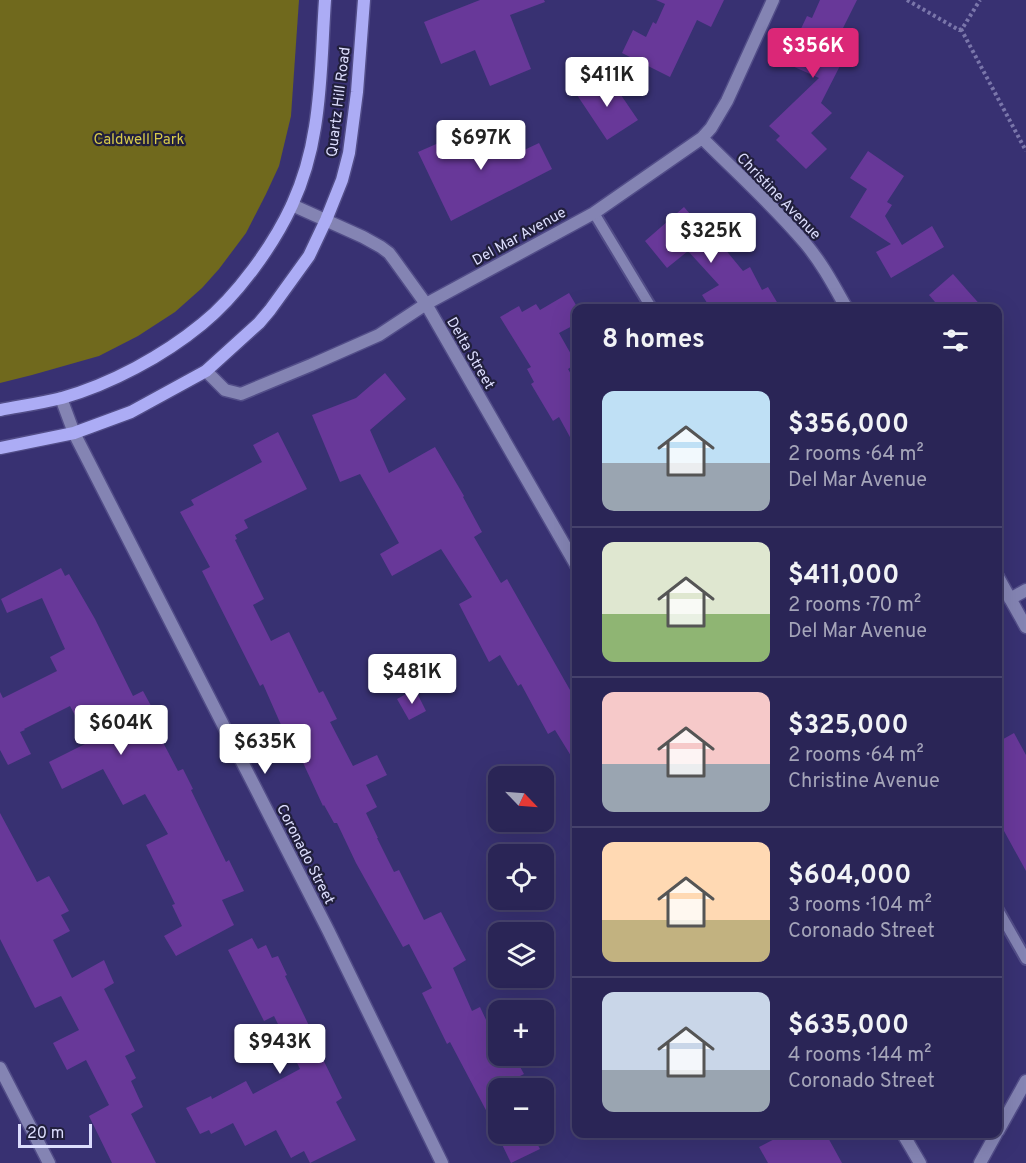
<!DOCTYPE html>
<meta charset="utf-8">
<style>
:root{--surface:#2a2556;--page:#363160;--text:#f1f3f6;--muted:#a5a5b9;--line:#46426c;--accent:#db2777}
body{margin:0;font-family:Overpass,sans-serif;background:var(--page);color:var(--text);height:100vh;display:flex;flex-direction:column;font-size:22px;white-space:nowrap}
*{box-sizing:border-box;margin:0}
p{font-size:20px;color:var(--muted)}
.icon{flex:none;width:33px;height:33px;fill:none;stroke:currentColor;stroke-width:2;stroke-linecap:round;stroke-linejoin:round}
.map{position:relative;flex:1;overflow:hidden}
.sheet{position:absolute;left:572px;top:304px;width:430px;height:834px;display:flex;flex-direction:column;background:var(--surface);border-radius:12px;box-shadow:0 6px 24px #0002,0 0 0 2px var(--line)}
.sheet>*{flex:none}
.needle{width:39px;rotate:115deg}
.fabs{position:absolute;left:488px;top:766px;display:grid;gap:12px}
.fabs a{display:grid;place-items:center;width:66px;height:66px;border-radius:12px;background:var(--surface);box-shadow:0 6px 24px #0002,0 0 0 2px var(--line);font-size:30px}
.scale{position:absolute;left:18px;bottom:15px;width:74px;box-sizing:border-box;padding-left:6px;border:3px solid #dcddfd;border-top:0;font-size:16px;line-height:21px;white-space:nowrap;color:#dcddfd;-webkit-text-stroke:4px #211f3c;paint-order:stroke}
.price{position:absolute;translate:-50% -51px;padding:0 14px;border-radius:6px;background:#fff;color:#222;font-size:20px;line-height:39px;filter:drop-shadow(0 2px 3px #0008)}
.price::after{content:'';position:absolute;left:50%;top:36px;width:18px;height:14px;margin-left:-9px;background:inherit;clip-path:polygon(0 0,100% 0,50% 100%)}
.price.selected{background:var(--accent);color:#fff}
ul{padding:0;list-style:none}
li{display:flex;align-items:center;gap:18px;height:150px;padding:0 30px}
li+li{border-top:2px solid var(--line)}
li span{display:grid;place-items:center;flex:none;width:168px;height:120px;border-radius:12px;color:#555}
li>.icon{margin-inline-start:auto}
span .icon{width:72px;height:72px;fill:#fffc;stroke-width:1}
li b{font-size:26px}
h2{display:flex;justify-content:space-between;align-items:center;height:72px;padding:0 30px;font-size:26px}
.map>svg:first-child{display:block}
.green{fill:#70691d}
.building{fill:#683899}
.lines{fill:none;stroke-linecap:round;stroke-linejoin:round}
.service-casing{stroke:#524d88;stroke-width:14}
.minor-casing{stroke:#524d88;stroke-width:15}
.secondary-casing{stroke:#524d88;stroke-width:15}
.path{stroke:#7a76aa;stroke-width:4;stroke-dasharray:3 3;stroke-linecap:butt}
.service{stroke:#8484b3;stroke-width:10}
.minor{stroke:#8484b3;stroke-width:12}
.secondary{stroke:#acacf5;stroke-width:12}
.labels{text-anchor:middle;stroke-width:4.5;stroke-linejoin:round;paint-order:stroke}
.street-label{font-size:15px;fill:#dcddfd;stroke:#211f3c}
.park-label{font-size:15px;fill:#d8cb4b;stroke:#211f3c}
</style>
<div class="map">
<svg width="1026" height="1163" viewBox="0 0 1026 1163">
<rect width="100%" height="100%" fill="#383172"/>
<!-- green -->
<path class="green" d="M0 0H299L291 116 279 166 266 194 246 233 219 269 202 288 175 312 138 336 99 356 32 375 0 383Z"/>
<!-- building -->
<path class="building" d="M480 0H544L545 2 510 15 531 69 490 86 475 50 441 64 424 22Z
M656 0H724L711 27 697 20 670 77 622 53 633 30 646 37 653 22 656 24 665 4Z
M820 0H857L832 50 845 56 821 103 832 113 811 133 827 149 806 169 776 140 780 136 769 126 819 78 781 61 794 33 798 35 807 16 812 18Z
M608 76 638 120 607 140 577 95Z
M509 129 520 152 539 143 552 169 451 221 418 152 450 138 457 153Z
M868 151 904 176 887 202 892 205 885 216 902 245 932 226 944 247 891 278 876 252 891 244 850 217 867 189 850 178Z
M684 207 703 229 706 226 743 271 750 267 762 290 768 287 781 309H711L702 295 719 285 688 251 667 268 645 241Z
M953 274 967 290 984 309H941L929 295Z
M569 293 576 305V324L559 333 576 363V364L568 369 576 383V448L559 417 553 421 531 384 534 382 527 369 531 367 500 317 519 306 522 312 536 304 540 310Z
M385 373 406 399 370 430 389 473 435 447 464 496 463 497 482 532 474 537 501 583 507 579 570 690 576 688V764L555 730 548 734 521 684 518 686 500 655 489 662 459 604 472 597 441 549 392 576 380 554 399 543 360 474 340 482 312 415 356 398Z
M278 432 307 489 244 520 248 528 235 535 237 539 235 540 264 599 253 605 271 641 289 632 319 693 323 691 337 719 330 722 353 766 377 755 387 775 366 785 377 807 366 813 378 838H377L394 872 399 870 424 920 441 912 466 960 453 968 472 1011 480 1007 498 1045V1056H514L524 1074 498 1087V1133L450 1042 447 1044 422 993 432 988 409 944 403 947 356 863 337 823H334L324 805 323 806 293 741 289 743 263 684 260 686 202 571 210 567 180 512 194 505 191 500 262 462 253 445Z
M61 568 65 576 69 574 95 619 133 696 143 691 162 726 156 729 178 771 183 769 193 789 191 790 226 862 229 860 244 891 222 900 234 925 176 956 164 936 182 926 172 905 175 904 146 845 168 834 145 794 123 805 103 769 62 789 49 762 89 742 70 706 24 729 25 730 20 732 31 754 8 765 0 750V692L3 698 57 671 50 657 65 649 42 598 7 613 1 599Z
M415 689 426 711 409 720 397 699Z
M1014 733 1026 755V871L998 820V742Z
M0 813 37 882 49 876 69 911 61 915 70 931 53 940 72 978 104 960 114 983 104 989 135 1051 125 1056 136 1078 131 1081 143 1107 131 1114 156 1163H112L89 1116 109 1105 86 1060 67 1070 53 1043 79 1030 61 996 35 1008 0 939Z
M252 938 258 949 266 945 272 958 278 956 287 975 285 976 315 1038 313 1039 342 1098 336 1102 356 1140 310 1163 304 1151 291 1158 276 1130 245 1146 233 1123 211 1134 209 1130 200 1134 186 1108 211 1096 212 1099 246 1081 253 1094 300 1069 274 1016 264 1021 228 950Z
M497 1134H532L540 1149 511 1163Z
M784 1134H826L842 1163H768L759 1147Z"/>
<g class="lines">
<defs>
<path id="service" d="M594 213 652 309
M998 910 1026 959"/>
<path id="minor" d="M702 138C737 173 774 206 805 243 822 263 834 286 847 309
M292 205 363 237 381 247 389 253 395 261 426 304 576 565
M206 371 225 390 241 394 311 365 379 335 426 304 594 213 702 138 711 128 727 101 773 0
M61 398 74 433 328 930 442 1163
M998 577 1026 627
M1010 599 1026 590
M0 1068 49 1163
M998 1131 1026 1081
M903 1134 920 1163
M980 1163 996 1134"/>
<path id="secondary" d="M0 410C21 406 42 403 62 398 111 384 163 356 202 324 237 296 273 246 292 205 303 181 311 153 315 127 322 85 322 42 325 0
M0 448 74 433 131 412 206 371 259 323 270 310 309 256 326 220 342 180 349 153 357 92 364 0"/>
</defs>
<!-- service casing -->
<use href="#service" class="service-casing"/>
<!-- minor casing -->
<use href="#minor" class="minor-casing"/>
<!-- secondary casing -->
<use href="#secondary" class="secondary-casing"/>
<!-- path -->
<path class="path" d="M907 0 959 30 962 29 980 0
M961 29 1026 151"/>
<!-- service -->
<use href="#service" class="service"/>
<!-- minor -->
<use href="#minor" class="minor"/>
<!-- secondary -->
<use href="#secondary" class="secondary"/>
</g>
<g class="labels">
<!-- street labels -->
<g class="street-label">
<text transform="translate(338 102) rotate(-83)" y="5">Quartz Hill Road</text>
<text transform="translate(779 196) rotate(46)" y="5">Christine Avenue</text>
<text transform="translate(519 236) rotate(-29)" y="5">Del Mar Avenue</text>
<text transform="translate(471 353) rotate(60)" y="5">Delta Street</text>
<text transform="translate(306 854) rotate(63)" y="5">Coronado Street</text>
</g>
<!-- park labels -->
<g class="park-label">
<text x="139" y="144">Caldwell Park</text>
</g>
</g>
</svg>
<div class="fabs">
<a><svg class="needle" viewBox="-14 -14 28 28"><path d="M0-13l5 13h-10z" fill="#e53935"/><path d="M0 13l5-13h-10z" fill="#a5a5b9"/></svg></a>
<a><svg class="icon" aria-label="locate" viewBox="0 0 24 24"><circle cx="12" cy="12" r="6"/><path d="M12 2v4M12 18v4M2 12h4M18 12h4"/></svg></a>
<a><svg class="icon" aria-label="layers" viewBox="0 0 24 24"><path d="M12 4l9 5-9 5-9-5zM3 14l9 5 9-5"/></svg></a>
<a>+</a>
<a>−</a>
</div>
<div class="scale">20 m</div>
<b class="price selected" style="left:813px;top:79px">$356K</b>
<b class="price" style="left:607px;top:108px">$411K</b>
<b class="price" style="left:481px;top:171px">$697K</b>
<b class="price" style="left:711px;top:264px">$325K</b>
<b class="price" style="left:412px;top:705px">$481K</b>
<b class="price" style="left:121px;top:756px">$604K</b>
<b class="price" style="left:265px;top:775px">$635K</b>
<b class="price" style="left:280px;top:1075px">$943K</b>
<section class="sheet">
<h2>8 homes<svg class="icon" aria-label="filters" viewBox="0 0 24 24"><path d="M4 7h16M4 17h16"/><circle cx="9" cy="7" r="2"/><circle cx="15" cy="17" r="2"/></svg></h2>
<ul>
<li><span style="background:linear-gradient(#bfe0f5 60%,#9aa5b1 0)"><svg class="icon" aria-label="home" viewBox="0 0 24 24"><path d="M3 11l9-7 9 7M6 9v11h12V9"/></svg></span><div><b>$356,000</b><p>2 rooms · 64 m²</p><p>Del Mar Avenue</p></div></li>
<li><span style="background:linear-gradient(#dfe7d0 60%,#8fb573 0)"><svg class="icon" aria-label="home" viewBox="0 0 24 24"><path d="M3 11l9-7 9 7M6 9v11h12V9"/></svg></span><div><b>$411,000</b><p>2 rooms · 70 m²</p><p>Del Mar Avenue</p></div></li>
<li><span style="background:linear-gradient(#f6c9c9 60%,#9aa5b1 0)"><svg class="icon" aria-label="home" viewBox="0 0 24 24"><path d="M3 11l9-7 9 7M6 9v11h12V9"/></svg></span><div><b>$325,000</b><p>2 rooms · 64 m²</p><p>Christine Avenue</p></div></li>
<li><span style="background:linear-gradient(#ffd9b3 65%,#c2b280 0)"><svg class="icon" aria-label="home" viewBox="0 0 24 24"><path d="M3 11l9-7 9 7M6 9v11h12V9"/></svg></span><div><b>$604,000</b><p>3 rooms · 104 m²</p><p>Coronado Street</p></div></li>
<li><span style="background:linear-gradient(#c9d6e8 65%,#9aa5b1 0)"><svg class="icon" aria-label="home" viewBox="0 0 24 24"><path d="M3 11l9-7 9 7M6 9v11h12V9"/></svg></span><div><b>$635,000</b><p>4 rooms · 144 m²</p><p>Coronado Street</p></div></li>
</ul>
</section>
</div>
